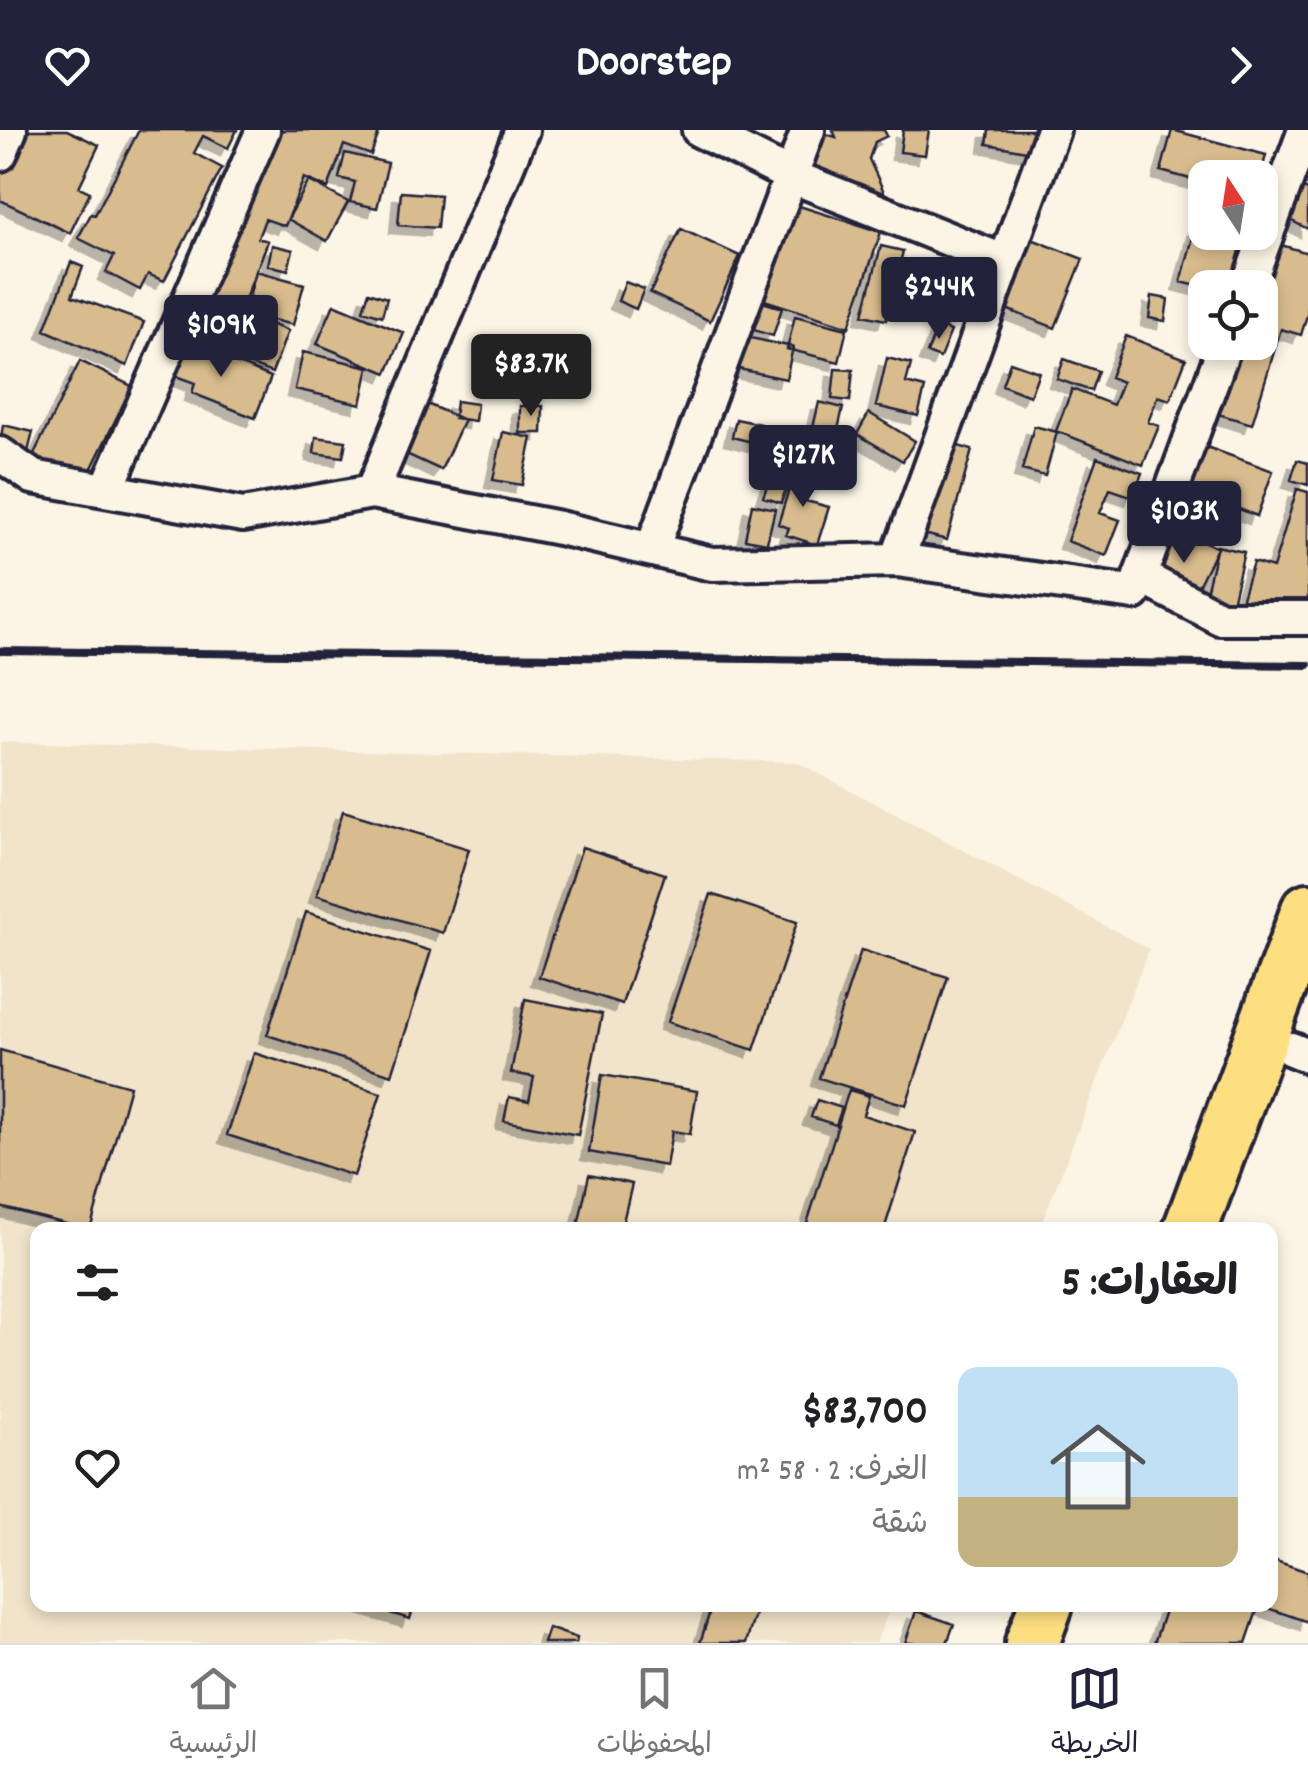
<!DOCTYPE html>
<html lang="ar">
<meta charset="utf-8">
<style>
:root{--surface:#fff;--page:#f2f2f2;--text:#202124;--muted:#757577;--line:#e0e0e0;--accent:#22223b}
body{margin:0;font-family:Dekko,"Playpen Sans Arabic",sans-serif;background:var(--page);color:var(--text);direction:rtl;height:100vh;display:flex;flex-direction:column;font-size:38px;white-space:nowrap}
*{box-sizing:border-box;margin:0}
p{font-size:32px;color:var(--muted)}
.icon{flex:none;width:55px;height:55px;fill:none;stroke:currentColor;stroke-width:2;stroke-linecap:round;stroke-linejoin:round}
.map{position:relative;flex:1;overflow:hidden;direction:ltr}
.panel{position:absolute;left:30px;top:1092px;width:1248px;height:390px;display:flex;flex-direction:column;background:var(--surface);border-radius:20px;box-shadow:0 5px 15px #0003;direction:rtl}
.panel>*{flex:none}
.needle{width:65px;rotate:348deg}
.controls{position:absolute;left:1188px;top:30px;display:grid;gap:20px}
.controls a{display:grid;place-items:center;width:90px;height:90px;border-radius:20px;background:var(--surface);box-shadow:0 5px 15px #0003;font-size:50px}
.price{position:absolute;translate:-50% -85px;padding:0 22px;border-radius:10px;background:var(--accent);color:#fff;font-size:32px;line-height:65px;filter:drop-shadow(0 2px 5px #0008)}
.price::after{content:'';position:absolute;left:50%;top:60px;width:30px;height:22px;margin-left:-15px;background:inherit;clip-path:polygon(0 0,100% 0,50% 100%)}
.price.current{background:#222;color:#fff}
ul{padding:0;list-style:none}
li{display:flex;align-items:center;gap:30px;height:250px;padding:0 40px}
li+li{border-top:2px solid var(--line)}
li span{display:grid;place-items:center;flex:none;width:280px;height:200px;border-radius:20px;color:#555}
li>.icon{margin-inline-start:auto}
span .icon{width:120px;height:120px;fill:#fffc;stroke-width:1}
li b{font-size:42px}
h2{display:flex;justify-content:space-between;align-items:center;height:120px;padding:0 40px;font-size:42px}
header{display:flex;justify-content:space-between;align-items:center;height:130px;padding:0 40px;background:var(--accent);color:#fff;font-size:45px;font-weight:800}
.tab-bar{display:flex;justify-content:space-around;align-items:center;height:140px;border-top:2px solid var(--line);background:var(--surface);font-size:28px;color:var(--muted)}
.tab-bar a{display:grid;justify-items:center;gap:5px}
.tab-bar .current{color:var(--accent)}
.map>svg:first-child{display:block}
.built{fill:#f1e4cb}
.building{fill:#d8bc8d;stroke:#22223b;stroke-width:2.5;filter:url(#shadow)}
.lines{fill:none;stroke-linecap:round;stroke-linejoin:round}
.minor-casing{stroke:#22223b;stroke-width:40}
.primary-casing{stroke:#22223b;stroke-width:60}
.minor{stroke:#fcf5e5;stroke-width:32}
.primary{stroke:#fedf80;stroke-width:52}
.rail{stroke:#22223b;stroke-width:8}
</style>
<header><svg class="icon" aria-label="forward" viewBox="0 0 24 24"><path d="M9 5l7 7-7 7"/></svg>Doorstep<svg class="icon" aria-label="heart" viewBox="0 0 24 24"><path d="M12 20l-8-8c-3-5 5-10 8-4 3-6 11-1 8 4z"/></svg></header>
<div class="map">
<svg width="1308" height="1513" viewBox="0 0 1308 1513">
<defs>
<filter id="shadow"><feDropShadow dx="-8" dy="8" stdDeviation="0" flood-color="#0004"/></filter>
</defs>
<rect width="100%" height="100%" fill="#fcf5e5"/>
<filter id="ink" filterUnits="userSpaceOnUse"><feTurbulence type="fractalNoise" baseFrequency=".01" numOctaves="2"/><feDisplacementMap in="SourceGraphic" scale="20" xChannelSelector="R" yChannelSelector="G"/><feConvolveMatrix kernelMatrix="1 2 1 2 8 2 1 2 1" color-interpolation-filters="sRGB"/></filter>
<g filter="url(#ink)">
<!-- built -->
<path class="built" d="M0 612 797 632 1149 819 1039 1100H38V1475H891L876 1513H0Z"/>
<!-- building -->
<path class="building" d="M19 0H67L99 15 79 57 90 62 70 103 0 70V39Z
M139 0H237L228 18 203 6 194 23 222 38 164 151 148 144 140 160 106 142 114 126 78 108 91 84 95 85Z
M271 0H380L371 25 344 15 328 58 304 48 285 96 265 89 258 108 268 111 240 182 288 201 272 243 190 212Z
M833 0H884L887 6 875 12 869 29 889 73 806 47 819 2 836 7Z
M903 0H929L925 25 900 22Z
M989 0H1036L1032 22 987 14Z
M1172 0 1266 25 1260 48H1205V53L1161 41Z
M345 23 388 33 377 78 350 72 355 52 339 48Z
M309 51 348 72 327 111 288 89Z
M1293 53 1308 60V99L1278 84Z
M401 62 440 65 437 98 398 95Z
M1205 62V102H1245L1230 158H1205L1181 152Z
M790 73 881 102 849 197 758 168Z
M681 99 740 126 710 191 650 163Z
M1029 108 1083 129 1055 198 1001 177Z
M1264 110 1308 123V182L1301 205 1281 199 1252 294 1211 282 1232 212H1260Z
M272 115 293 120 288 140 268 135Z
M881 116 903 121 886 190 863 185Z
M71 132 83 137 72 166 144 192 127 236 45 200Z
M256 141 304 154 293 195 245 183Z
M625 152 644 159 636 179 618 171Z
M369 162 387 168 382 186 363 180Z
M1152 166 1168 169 1165 191 1149 188Z
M756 170 782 178 773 206 747 198Z
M334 174 404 203 387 243 317 214Z
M795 186 847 199 839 232 787 219Z
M938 196 951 201 940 228 927 223Z
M741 206 793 217 786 249 734 238Z
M1126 206 1186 229 1170 270 1158 266 1148 292 1159 296 1143 335 1056 301 1072 259 1113 275 1122 252 1110 247Z
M183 212 271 247 255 288 192 263 195 253 170 244Z
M532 214 554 215 553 231H531Z
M303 222 369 237 361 274 295 259Z
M887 228 911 234 906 253 925 258 918 286 876 276Z
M1064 229 1098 241 1091 261 1057 249Z
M80 231 132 256 82 358 30 332Z
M1010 232 1039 242 1030 266 1002 255Z
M835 239 853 240 850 271 832 269Z
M413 268 464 290 441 340 391 317Z
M456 271 477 274 475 291 454 288Z
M819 272 843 278 828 342 804 336Z
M520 276H543L542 303H520Z
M869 283 915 311 903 331 857 304Z
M736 289 760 294 756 313 732 307Z
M3 295 33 302 28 322 0 314Z
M1034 296 1057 302 1045 346 1022 340Z
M503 302 532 308 522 355 493 350Z
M316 307 346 311 343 327 314 323Z
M942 311 972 320 947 410 916 402Z
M1201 315 1273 341 1257 386 1229 375 1217 406 1173 390Z
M1097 327 1142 343 1133 367 1110 359 1100 383 1120 390 1106 426 1067 411Z
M777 328 795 334 781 373 763 367Z
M1297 330 1308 333V355L1291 350Z
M796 337 815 343 806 371 829 377 817 415 786 405 789 398 778 394Z
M1297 359 1308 362V498L1239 477 1253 432 1273 438Z
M752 374 775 379 767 413 745 409Z
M1179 398 1217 418 1189 474 1150 454Z
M1217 416 1244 422 1228 490 1201 484Z
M343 681 469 719 443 803 317 765Z
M582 717 665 744 622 874 539 847Z
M711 764 797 792 754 920 668 892Z
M306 782 431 821 392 945 267 905Z
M861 820 948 847 906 975 819 948Z
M525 869 602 884 578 1005 504 991 509 967 529 971 534 947 511 943Z
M0 920 130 956 90 1100 0 1077Z
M254 923 381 963 354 1046 227 1005Z
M602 945 697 961 690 1004 672 1001 666 1036 589 1022Z
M849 960 869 966 863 985 915 1002 884 1100H805Z
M817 970 842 978 836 995 811 987Z
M589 1045 632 1054 621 1100H577Z
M1270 1429 1308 1442V1492L1259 1475 1246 1513H1154L1167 1475H1270Z
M363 1475H414L410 1489Z
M712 1475H758L746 1513H700Z
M916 1481 954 1494 947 1513H905Z
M548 1498 577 1508 576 1513H543Z"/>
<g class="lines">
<defs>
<path id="minor" d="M699 0 791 46 1003 131
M0 24 10 0
M1247 158 1305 0
M0 324 33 347 243 385 372 362 559 398 712 434 897 430 1134 463 1226 212
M107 359 263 0
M372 362 522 0
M652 419 808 0
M897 430 1053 0
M1140 446 1220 488H1308
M1291 919 1308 926"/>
<path id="primary" d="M1190 1100 1308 780
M1032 1513 1046 1475"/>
</defs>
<!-- minor casing -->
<use href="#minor" class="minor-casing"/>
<!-- primary casing -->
<use href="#primary" class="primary-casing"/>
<!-- minor -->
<use href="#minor" class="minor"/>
<!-- primary -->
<use href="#primary" class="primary"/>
<!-- rail -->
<path class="rail" d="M0 521 1308 535"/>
</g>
</g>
</svg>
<div class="controls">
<a><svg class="needle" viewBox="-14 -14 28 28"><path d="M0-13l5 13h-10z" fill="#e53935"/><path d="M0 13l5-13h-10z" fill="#757577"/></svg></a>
<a><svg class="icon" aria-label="locate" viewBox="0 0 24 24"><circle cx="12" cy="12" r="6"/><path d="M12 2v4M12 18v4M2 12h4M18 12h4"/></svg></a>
</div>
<b class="price" style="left:939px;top:212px">$244K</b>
<b class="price" style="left:221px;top:250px">$109K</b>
<b class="price current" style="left:531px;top:289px">$83.7K</b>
<b class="price" style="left:803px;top:380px">$127K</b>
<b class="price" style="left:1184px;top:436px">$103K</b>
<section class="panel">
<h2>العقارات: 5<svg class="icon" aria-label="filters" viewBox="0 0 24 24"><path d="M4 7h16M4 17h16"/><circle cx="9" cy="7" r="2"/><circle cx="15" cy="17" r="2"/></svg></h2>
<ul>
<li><span style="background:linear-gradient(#bfe0f5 65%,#c2b280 0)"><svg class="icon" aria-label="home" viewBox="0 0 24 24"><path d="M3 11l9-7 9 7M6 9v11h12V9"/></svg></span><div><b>$83,700</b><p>الغرف: 2 · 58 m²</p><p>شقة</p></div><svg class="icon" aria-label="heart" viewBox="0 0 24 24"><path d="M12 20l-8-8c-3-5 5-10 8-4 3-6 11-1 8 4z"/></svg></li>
</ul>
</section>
</div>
<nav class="tab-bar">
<a class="current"><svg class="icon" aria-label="map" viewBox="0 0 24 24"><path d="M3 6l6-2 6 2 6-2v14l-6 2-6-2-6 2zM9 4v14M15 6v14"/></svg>الخريطة</a>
<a><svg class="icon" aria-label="saved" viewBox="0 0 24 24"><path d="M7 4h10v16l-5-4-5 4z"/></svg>المحفوظات</a>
<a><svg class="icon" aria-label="home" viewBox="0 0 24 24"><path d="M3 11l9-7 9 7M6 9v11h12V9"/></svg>الرئيسية</a>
</nav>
